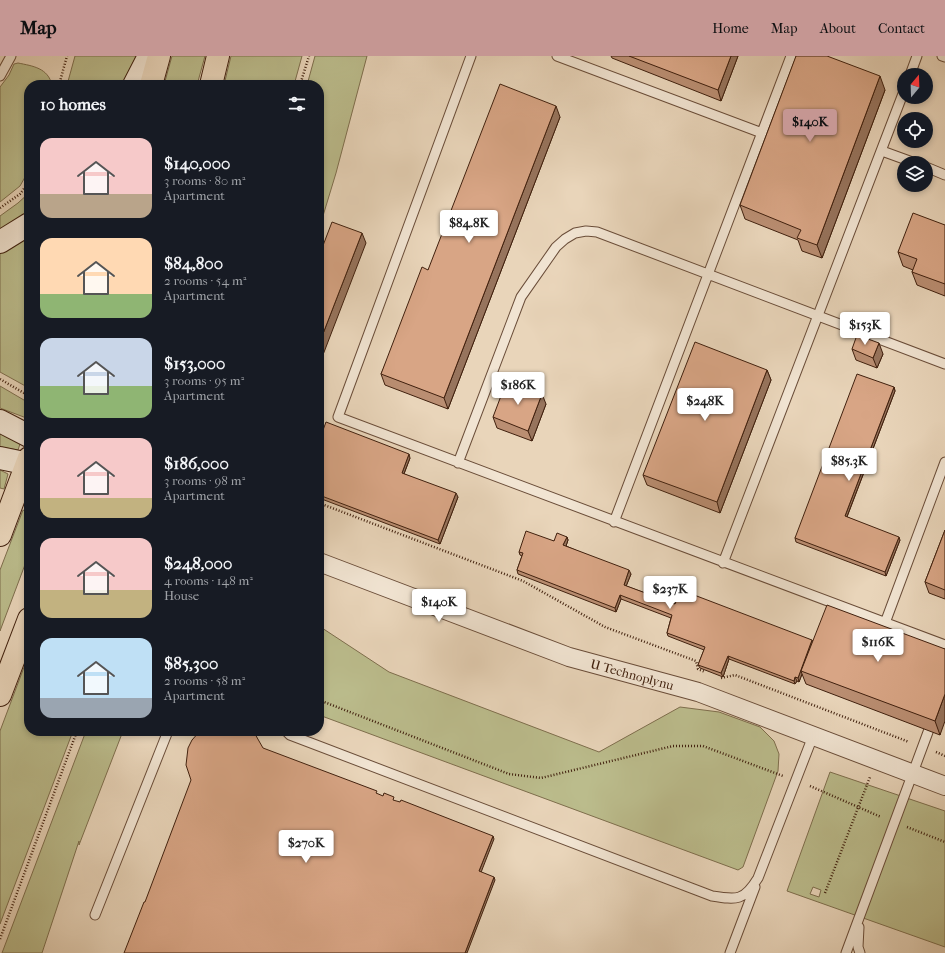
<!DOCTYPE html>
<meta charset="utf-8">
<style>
:root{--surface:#171b24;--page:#20242c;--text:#f1f3f6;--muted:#9ea1a6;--accent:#c59692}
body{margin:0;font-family:"IM FELL French Canon",serif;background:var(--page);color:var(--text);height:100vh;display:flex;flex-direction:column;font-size:15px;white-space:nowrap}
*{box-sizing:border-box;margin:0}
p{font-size:13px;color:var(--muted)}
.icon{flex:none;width:22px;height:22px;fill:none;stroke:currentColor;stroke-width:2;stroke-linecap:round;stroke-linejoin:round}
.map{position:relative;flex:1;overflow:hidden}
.details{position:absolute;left:24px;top:24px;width:300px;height:656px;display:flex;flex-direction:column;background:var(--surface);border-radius:16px;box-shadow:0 2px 6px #0003}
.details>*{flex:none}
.needle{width:26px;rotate:19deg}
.buttons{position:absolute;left:897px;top:12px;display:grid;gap:8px}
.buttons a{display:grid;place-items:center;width:36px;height:36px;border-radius:50%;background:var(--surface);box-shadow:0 2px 6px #0003;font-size:20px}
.price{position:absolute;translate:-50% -34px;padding:0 9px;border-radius:4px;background:#fff;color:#222;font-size:13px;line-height:26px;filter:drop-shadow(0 1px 2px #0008)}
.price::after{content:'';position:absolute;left:50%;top:24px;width:12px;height:9px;margin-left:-6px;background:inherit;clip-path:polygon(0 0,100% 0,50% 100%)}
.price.selected{background:var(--accent);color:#111}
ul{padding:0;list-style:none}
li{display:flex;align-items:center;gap:12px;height:100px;padding:0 16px}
li span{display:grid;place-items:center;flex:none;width:112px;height:80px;border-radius:12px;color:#555}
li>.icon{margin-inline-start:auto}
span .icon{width:48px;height:48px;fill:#fffc;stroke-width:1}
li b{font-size:17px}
h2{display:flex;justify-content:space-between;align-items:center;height:48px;padding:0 16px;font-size:17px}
header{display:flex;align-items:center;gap:24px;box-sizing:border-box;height:56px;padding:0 20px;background:var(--accent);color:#111}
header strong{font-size:19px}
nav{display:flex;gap:22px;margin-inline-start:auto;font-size:14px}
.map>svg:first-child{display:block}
.green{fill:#bbbc8c;stroke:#7e6e4d;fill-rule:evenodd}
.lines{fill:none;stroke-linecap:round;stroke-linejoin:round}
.lane-casing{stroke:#6a4d39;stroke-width:11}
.street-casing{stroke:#6a4d39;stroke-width:20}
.secondary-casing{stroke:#40200e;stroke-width:24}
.primary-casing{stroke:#40200e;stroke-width:24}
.path{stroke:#40200e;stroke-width:2.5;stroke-dasharray:1 2;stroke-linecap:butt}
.lane{stroke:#f1e4d2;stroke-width:9}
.street{stroke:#f1e4d2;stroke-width:18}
.secondary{stroke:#f1e4d2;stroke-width:22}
.primary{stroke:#e9d5ba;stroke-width:22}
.wall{fill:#ba8e72;stroke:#40200e}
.shaded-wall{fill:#97745d;stroke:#40200e}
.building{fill:#d8a585;stroke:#40200e}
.labels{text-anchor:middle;stroke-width:3;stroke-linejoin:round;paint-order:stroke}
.street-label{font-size:13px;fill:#40200e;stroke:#f1e4d2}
</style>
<header>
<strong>Map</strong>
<nav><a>Home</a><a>Map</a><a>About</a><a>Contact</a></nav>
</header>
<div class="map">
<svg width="945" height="897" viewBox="0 0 945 897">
<rect width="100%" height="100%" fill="#e9d5ba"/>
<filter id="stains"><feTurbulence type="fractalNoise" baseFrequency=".005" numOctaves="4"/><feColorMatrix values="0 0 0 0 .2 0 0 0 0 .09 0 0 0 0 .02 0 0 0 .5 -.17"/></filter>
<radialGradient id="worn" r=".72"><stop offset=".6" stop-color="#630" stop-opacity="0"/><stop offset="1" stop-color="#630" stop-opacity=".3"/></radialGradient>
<!-- green -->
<path class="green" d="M75 0H136L124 29H67Z
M172 0H205L197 29H164Z
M231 0H302L294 29H224Z
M315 0H367L336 117 319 173V29H307Z
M18 7C33 10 48 12 52 29H29V114L20 130 0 146V31L9 19 14 8Z
M29 137V155L0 174V160L18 147Z
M29 181V332L0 316V197Z
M0 330 29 347V363L0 352Z
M0 376 17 385 20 388 18 394 0 391Z
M0 414 8 418 4 433 0 432Z
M23 454 29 457V498L0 575V514Z
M319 570 389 616 599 696 680 651 719 656 760 671 774 685 779 698 778 715 743 811 738 814 319 659Z
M29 598V675H73L0 868V675Z
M86 675H123L79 789V785L42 897H2Z
M830 716 945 755V891L787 835ZM813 831 821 834 819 841 810 838Z"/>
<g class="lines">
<defs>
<path id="lane" d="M471 0 338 361 945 589
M557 0 762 77
M942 0 945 1
M910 19 917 0
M0 20 11 0
M882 95 915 107
M926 111 945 119
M458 407 521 241 556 191 565 183 575 177 586 175 597 176 945 308
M614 466 791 0
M723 507 904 35
M885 567 945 406
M286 675 290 679 712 840C737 844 744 845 758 822L813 680
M95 859 168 675
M859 871 858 891 860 897
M730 897 755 831
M846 897 931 668"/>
<g id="street">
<path id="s1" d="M319 506 569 601 698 636 945 730"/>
</g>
<path id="secondary" d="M134 29 149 0
M0 186 29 168
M0 365 29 380
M0 402 29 408"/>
<path id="primary" d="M151 29 159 0
M211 29 218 0
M0 479 29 402
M0 639 29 563"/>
</defs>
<!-- lane casing -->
<use href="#lane" class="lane-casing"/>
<!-- street casing -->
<use href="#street" class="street-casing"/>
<!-- secondary casing -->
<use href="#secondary" class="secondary-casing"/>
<!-- primary casing -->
<use href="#primary" class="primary-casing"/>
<!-- path -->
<path class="path" d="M59 29 67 0
M300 29 309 0
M0 152 20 138 29 126
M0 323 29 340
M319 447 523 525 605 571 696 605 698 613 705 616
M721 622 735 619 909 686
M319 644 509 718 541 722 673 690H703L783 720
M936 696 945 700
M810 730 881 761
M907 771 945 786
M825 837 870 721
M0 883 77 675"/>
<!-- lane -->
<use href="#lane" class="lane"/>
<!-- street -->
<use href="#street" class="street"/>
<!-- secondary -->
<use href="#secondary" class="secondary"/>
<!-- primary -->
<use href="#primary" class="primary"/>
</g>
<!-- wall -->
<path class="wall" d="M611 0H738L721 45 612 2Z
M885 34 822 202 802 195 798 184 745 163 740 149Z
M560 61 448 353 385 329 381 318 428 214Z
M945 169V240L917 229 912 216 913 214 903 210 898 196Z
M852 293 883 298 877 312 856 304Z
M767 314 771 324 720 457 647 429 643 419Z
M894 331 895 335 847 461 900 484 886 520 796 486 795 482Z
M546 348 532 385 497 372 493 361Z
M319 385 410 402 404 418 458 441 440 488 319 442Z
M945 474V543L929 537 925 526Z
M567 481 568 484 566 490 631 518 626 530 675 548 813 585 945 593 940 679 806 628 802 618 799 626 797 625 795 628 729 603 723 621 700 612 698 609 704 594 668 580 667 577 671 562 621 543 616 556 518 518 517 514 522 500 520 499 519 496 554 485Z"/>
<!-- shaded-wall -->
<path class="shaded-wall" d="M731 0H738L721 45 718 34Z
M880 20 885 34 822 202 817 189Z
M556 50 560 61 448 353 444 342Z
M362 177 366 187 321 304 319 299V288Z
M879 287 883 298 877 312 873 302Z
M767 314 771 324 720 457 717 446Z
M894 331 895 335 846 463 845 460Z
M542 338 546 348 532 385 528 375Z
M409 398 410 402 403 420 402 417Z
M456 437 458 441 440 488 438 484Z
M567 481 568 484 565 493 563 489Z
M899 481 900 484 886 520 885 516Z
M629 514 631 518 625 533 624 529Z
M620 539 621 543 616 556 615 552Z
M812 584 814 587 801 615 802 618 799 626 798 622Z
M728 600 729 603 723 621 721 617Z
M795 621 797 625 795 628 794 625Z
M945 638V665L940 679 935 665Z
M493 780 494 783 480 819 479 815Z
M494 821 495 824 467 897H465Z"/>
<!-- building -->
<path class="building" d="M629 0H731L718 34Z
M796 0H827L880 20 817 189 797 182 801 174 740 149Z
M500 28 556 50 444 342 381 318 422 211 428 214Z
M913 157 945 169V228L912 216 917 203 898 196Z
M332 166 362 177 319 288V200Z
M857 279 879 287 873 302 852 293Z
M695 286 767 314 717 446 643 419Z
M857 318 894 331 845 460 899 481 885 516 795 482Z
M507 324 542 338 528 375 493 361Z
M326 366 409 398 402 417 456 437 438 484 319 439V385Z
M945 474V534L925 526Z
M526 475 554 485 557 477 567 481 563 489 629 514 624 529 675 548 681 534 812 584 798 622 795 621 794 625 728 600 721 617 698 609 705 591 667 577 672 559 620 539 615 552 517 514 523 497 519 496Z
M827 549 945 593V638L935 665 801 615Z
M200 675H250L255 678 263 692 377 735 376 737 383 740 384 737 394 741 393 744 400 746 401 744 493 780 479 815 494 821 465 897H124L144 846H145L191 724 186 709 188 692 192 684Z"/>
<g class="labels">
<!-- street labels -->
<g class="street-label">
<text dy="5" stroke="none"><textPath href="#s1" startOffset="333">U Technoplynu</textPath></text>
</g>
</g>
<rect width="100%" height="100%" filter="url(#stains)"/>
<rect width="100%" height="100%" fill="url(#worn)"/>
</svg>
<div class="buttons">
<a><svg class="needle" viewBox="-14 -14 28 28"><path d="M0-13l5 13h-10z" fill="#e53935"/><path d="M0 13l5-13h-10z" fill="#9ea1a6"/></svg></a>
<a><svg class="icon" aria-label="locate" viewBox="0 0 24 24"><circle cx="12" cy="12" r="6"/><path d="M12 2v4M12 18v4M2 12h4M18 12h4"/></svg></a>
<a><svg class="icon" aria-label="layers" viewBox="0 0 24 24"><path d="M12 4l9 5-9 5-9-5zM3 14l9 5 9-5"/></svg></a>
</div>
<b class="price selected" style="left:810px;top:87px">$140K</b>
<b class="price" style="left:469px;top:188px">$84.8K</b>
<b class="price" style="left:865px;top:290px">$153K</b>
<b class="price" style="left:518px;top:350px">$186K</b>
<b class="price" style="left:705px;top:366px">$248K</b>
<b class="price" style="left:849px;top:426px">$85.3K</b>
<b class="price" style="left:670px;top:554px">$237K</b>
<b class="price" style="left:439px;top:567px">$140K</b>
<b class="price" style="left:878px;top:607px">$116K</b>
<b class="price" style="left:306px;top:808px">$270K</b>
<section class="details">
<h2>10 homes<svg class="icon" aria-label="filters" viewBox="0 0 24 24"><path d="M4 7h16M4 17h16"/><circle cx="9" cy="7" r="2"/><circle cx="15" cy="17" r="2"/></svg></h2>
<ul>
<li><span style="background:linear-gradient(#f6c9c9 70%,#b9a48a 0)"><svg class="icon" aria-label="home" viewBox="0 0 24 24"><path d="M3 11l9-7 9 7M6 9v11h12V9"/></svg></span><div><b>$140,000</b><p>3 rooms · 80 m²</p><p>Apartment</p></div></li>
<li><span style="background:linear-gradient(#ffd9b3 70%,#8fb573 0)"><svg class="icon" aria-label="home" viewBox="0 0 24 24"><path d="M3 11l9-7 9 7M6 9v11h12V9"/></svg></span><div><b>$84,800</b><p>2 rooms · 54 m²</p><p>Apartment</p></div></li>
<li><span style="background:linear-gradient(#c9d6e8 60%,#8fb573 0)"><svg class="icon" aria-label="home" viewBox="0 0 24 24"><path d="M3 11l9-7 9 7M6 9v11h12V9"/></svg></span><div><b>$153,000</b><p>3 rooms · 95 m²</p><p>Apartment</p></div></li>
<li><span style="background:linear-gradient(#f6c9c9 75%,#c2b280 0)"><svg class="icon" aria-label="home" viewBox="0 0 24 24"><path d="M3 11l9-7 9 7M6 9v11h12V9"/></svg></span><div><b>$186,000</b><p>3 rooms · 98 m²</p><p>Apartment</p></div></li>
<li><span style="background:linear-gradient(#f6c9c9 65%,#c2b280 0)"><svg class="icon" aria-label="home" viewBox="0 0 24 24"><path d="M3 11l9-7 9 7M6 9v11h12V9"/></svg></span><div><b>$248,000</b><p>4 rooms · 148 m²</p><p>House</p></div></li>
<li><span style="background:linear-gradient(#bfe0f5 75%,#9aa5b1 0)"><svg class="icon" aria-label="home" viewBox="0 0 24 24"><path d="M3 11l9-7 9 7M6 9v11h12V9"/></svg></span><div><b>$85,300</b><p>2 rooms · 58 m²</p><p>Apartment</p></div></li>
</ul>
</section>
</div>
